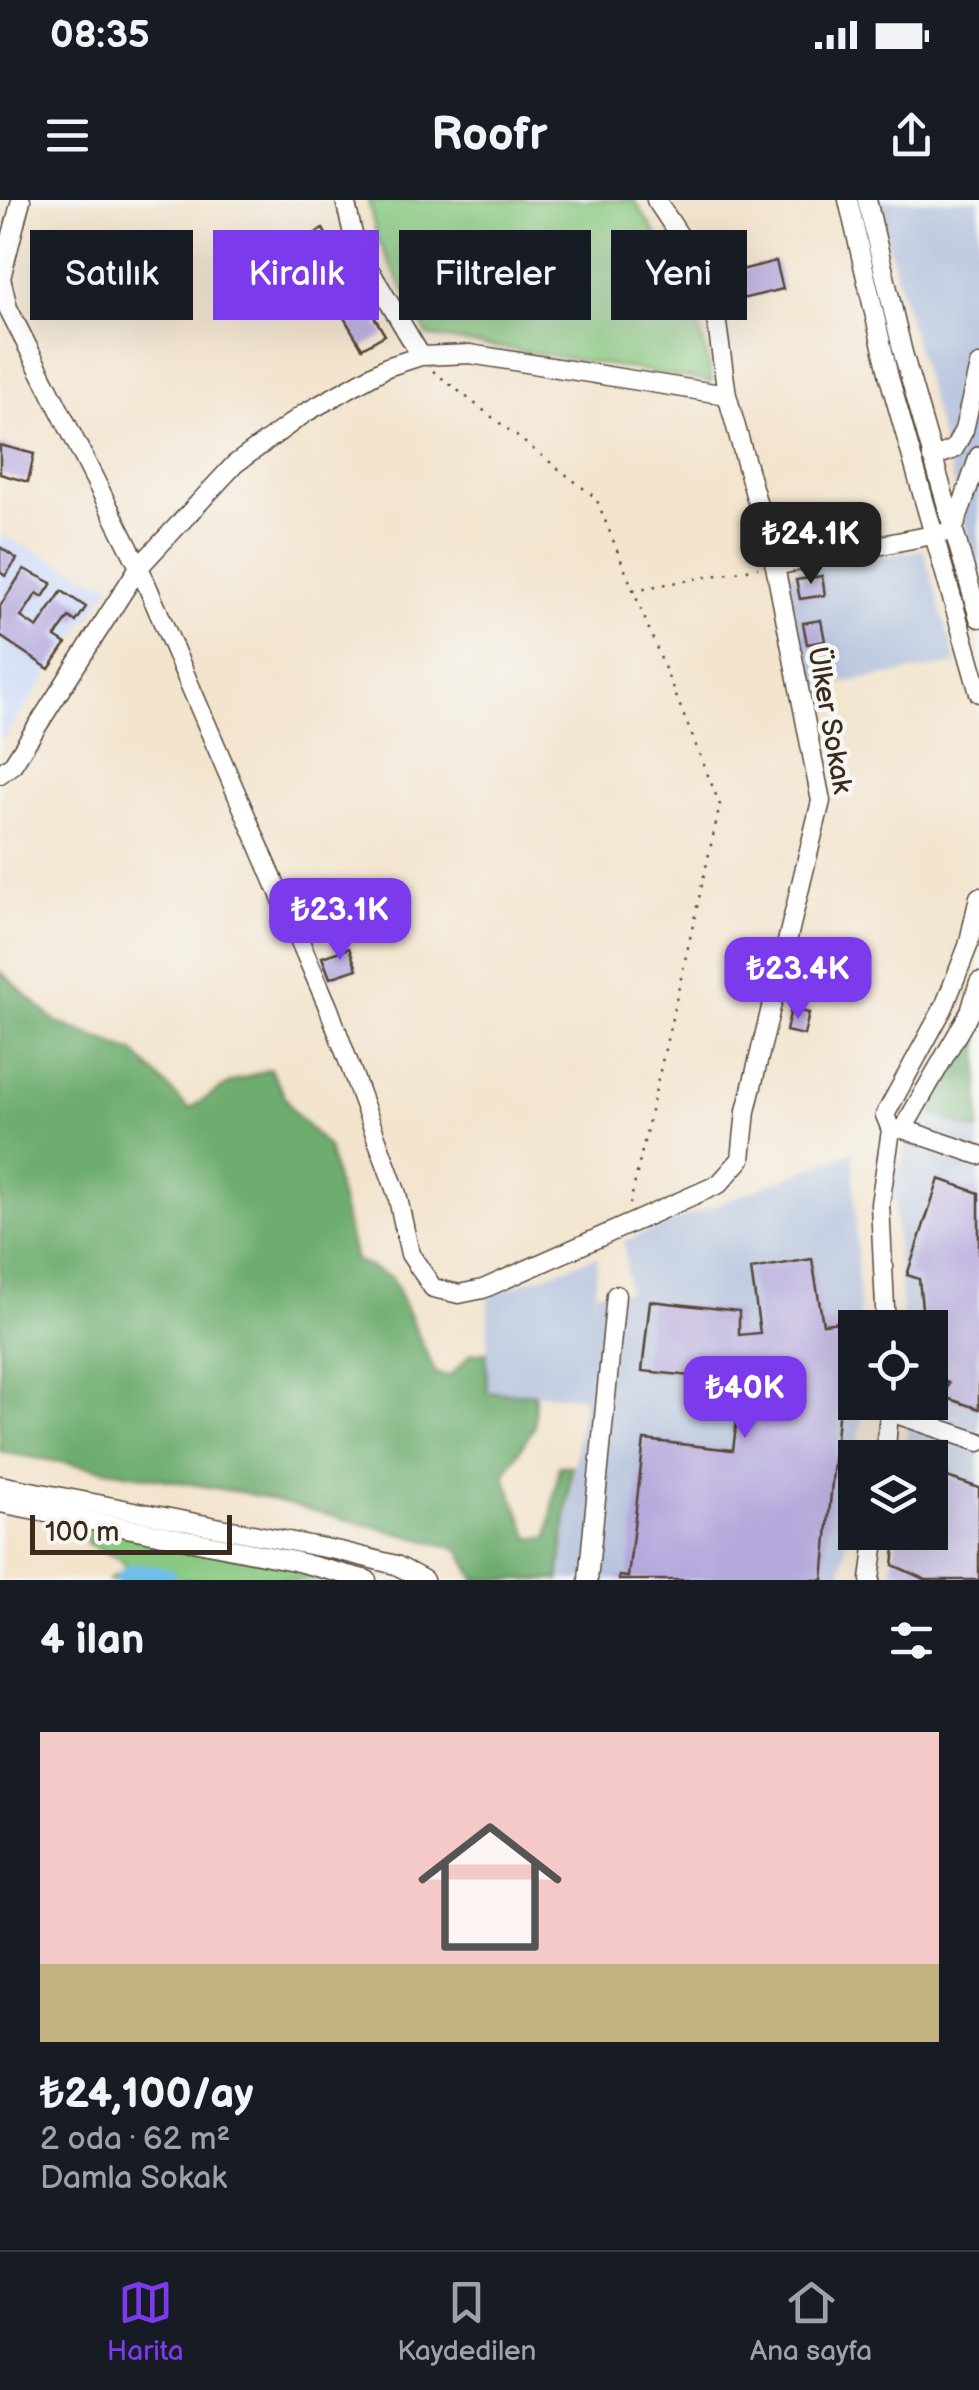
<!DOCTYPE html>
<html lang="tr">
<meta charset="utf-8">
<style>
:root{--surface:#171b24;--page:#20242c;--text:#f1f3f6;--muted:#9ea1a6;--line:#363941;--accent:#7c3aed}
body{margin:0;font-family:"Balsamiq Sans",sans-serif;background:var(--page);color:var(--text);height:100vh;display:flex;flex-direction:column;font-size:38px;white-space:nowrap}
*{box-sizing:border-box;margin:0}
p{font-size:32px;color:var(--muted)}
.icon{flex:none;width:55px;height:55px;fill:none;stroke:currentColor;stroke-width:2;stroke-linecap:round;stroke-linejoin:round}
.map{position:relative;height:1380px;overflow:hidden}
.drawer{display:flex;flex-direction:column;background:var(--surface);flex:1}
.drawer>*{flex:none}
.guide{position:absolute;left:30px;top:30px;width:920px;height:90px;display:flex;gap:20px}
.controls{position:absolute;left:838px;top:1110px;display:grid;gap:20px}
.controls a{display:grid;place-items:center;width:110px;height:110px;border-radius:0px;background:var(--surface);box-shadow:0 10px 40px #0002;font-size:50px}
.scale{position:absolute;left:30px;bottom:25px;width:202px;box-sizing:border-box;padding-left:10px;border:5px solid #3b2a1e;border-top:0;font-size:28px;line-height:35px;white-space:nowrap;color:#3b2a1e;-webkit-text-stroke:8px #f6f6f2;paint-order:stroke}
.price{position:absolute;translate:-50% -85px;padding:0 22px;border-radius:20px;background:var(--accent);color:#fff;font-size:32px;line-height:65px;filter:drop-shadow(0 2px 5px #0008)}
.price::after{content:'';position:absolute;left:50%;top:60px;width:30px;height:22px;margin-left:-15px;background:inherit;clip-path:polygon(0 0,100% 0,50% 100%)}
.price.current{background:#222;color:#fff}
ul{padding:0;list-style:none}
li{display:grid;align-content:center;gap:20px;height:530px;padding:0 40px}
li span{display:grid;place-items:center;height:310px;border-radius:0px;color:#555}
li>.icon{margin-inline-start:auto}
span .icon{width:180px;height:180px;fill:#fffc;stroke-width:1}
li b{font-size:42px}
h2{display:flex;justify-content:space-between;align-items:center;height:120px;padding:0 40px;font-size:42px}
.chip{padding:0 35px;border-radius:0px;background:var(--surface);box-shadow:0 10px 40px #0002;font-size:35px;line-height:90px}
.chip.current{background:var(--accent);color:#fff}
.status{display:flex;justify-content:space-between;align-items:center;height:70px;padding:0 50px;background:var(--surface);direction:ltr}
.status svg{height:28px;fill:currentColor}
header{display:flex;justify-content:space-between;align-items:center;height:130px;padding:0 40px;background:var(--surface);font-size:45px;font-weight:700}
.menu{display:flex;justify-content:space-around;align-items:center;height:140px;border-top:2px solid var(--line);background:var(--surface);font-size:28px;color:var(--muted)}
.menu a{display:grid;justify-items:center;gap:5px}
.menu .current{color:var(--accent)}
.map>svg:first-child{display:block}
.built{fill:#ccdbf9}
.industrial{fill:#b8c5de}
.green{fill:#89c981;stroke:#627a50;stroke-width:2.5}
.forest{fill:#6ead6f;stroke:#546c46;stroke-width:2.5}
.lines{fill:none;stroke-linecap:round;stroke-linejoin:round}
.river{stroke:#70bfeb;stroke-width:25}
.building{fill:#b5a8dd}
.minor-casing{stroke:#574638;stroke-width:21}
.path{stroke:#574638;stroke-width:2.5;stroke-dasharray:2.5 8;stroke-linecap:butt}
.minor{stroke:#fff;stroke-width:18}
.labels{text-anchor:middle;stroke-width:9;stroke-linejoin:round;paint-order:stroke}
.street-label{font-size:28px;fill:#3b2a1e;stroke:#f6f6f2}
</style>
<div class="status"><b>08:35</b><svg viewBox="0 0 49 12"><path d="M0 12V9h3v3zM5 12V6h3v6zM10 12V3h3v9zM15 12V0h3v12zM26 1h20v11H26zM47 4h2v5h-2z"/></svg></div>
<header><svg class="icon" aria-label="menu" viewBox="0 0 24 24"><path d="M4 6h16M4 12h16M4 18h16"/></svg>Roofr<svg class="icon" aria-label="share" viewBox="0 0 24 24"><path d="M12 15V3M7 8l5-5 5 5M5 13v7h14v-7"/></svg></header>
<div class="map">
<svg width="979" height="1380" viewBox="0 0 979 1380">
<rect width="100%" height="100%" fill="#f6f6f2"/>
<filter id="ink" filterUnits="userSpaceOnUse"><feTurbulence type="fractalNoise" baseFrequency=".01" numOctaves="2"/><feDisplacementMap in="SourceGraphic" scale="20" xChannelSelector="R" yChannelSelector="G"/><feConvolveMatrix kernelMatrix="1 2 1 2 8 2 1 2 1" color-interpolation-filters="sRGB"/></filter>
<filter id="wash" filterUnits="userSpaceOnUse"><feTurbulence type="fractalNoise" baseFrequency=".0048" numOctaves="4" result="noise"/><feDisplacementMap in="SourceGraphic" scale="40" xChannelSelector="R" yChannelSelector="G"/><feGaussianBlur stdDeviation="2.25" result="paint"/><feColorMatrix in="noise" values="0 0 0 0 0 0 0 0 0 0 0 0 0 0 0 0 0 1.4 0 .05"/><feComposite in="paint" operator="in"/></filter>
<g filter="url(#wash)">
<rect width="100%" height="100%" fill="#f3e4ce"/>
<!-- built -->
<path class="built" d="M0 335 111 386 0 542Z"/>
<!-- industrial -->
<path class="industrial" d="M878 0H979V376L886 38Z
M923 349 957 464 810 488 784 373Z
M979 812V1380H891L897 1333 930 1332V1258L907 1257 908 1203 930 1202V1128L903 1127 893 987 922 902Z
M853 952 860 1127 855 1128V1202L863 1203V1210L841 1380H560L583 1197 486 1190 489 1095 598 1056 593 1118 596 1091 628 1092 624 1041Z"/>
<!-- green -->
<path class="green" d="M368 0H634C678 66 697 104 712 182L428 136 377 38Z
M88 1320 367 1380H108L129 1369 120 1359 87 1343Z"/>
<!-- forest -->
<path class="forest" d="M0 771 56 822 134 852 189 909 230 883 270 869 293 911 328 947 355 1060 392 1078 436 1174 450 1176 471 1154 486 1152 487 1192 535 1194 534 1227 504 1275 530 1338H548L559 1266H572L559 1380H475L459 1349 245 1293 0 1252Z
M979 820V930L976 931 935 915 932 893Z"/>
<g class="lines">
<!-- river -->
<path class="river" d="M128 1380 135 1376 165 1380"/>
</g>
<g id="blocks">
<!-- building -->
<path class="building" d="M323 29 345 66 321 79 300 42Z
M776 61 783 89 733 101 726 74Z
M666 81 685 85 681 104 662 101Z
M363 98 385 135 362 148 340 111Z
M0 245 34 254 28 282 0 274Z
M0 347 17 359 5 376 0 372Z
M24 369 52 383 43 397 37 393 21 417 37 428 62 391 86 407 76 422 69 417 55 437 66 444 49 469 0 436V406Z
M822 376 825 395 800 399 796 380Z
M821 420 825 441 807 444 803 423Z
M349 748 357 769 330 778 322 757Z
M791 809 809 813 804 835 786 831Z
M939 979 979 993V1209L944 1197 949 1183 930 1177V1128H924L919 1079 907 1075Z
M812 1059 823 1124 840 1122 843 1162 823 1380H619V1376L628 1377 644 1240 733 1250 740 1194V1181L642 1171 650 1101 739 1111V1135L760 1133 751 1069Z
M930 1271 979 1288V1380H926L893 1365 897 1332H930Z"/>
</g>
</g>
<g filter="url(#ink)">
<use href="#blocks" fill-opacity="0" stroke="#574638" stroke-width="2.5"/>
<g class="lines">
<defs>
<path id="minor" d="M21 0 1 78 8 108 139 367 329 809 397 994 410 1054 433 1088 459 1094 483 1089 719 984 741 959 746 911 821 601 775 366 727 195 716 117 691 53 656 0
M345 0 356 47 421 156
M848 0 889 177 979 493
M867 0 903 153 979 418
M932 258 954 249 964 230 979 165
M775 366 953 331 979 256
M0 574 13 564 139 367 235 264 305 213 387 167 421 156 470 154 727 195
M903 929 979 955
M891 930 903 929 970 812 979 782
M886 1128 880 1004 891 930 885 915 944 807 968 746 979 697
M890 1212 979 1242
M885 1258 890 1203
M0 1285 340 1351 396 1365 424 1380
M0 1303 294 1361 367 1380
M588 1380 616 1095
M870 1380 876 1332"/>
</defs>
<!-- minor casing -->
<use href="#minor" class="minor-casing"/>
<!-- path -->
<path class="path" d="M433 171 596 298 720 605 630 1004
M633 390 758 368"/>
<!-- minor -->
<use href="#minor" class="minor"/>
</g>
</g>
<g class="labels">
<!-- street labels -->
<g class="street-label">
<text transform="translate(831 520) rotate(80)" y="10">Ülker Sokak</text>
</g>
</g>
</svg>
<div class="controls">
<a><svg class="icon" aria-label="locate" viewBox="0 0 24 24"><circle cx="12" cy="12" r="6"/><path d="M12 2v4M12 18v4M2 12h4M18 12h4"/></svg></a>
<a><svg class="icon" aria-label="layers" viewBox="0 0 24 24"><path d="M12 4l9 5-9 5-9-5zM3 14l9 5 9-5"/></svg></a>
</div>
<div class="scale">100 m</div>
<b class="price current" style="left:811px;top:387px">₺24.1K</b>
<b class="price" style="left:340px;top:763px">₺23.1K</b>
<b class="price" style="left:798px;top:822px">₺23.4K</b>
<b class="price" style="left:745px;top:1241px">₺40K</b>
<div class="guide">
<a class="chip">Satılık</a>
<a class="chip current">Kiralık</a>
<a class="chip">Filtreler</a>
<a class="chip">Yeni</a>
</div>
</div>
<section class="drawer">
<h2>4 ilan<svg class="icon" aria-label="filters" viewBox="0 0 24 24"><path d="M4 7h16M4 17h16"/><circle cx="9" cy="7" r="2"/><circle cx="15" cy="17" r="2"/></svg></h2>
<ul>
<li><span style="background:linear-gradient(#f6c9c9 75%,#c2b280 0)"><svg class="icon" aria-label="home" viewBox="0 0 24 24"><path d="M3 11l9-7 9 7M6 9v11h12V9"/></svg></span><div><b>₺24,100/ay</b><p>2 oda · 62 m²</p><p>Damla Sokak</p></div></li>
</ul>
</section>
<nav class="menu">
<a class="current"><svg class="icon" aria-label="map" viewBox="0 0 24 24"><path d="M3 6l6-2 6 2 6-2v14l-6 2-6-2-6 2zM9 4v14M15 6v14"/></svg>Harita</a>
<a><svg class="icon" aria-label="saved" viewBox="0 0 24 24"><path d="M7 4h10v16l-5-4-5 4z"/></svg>Kaydedilen</a>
<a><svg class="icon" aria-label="home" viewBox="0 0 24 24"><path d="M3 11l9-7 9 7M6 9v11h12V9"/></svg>Ana sayfa</a>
</nav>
